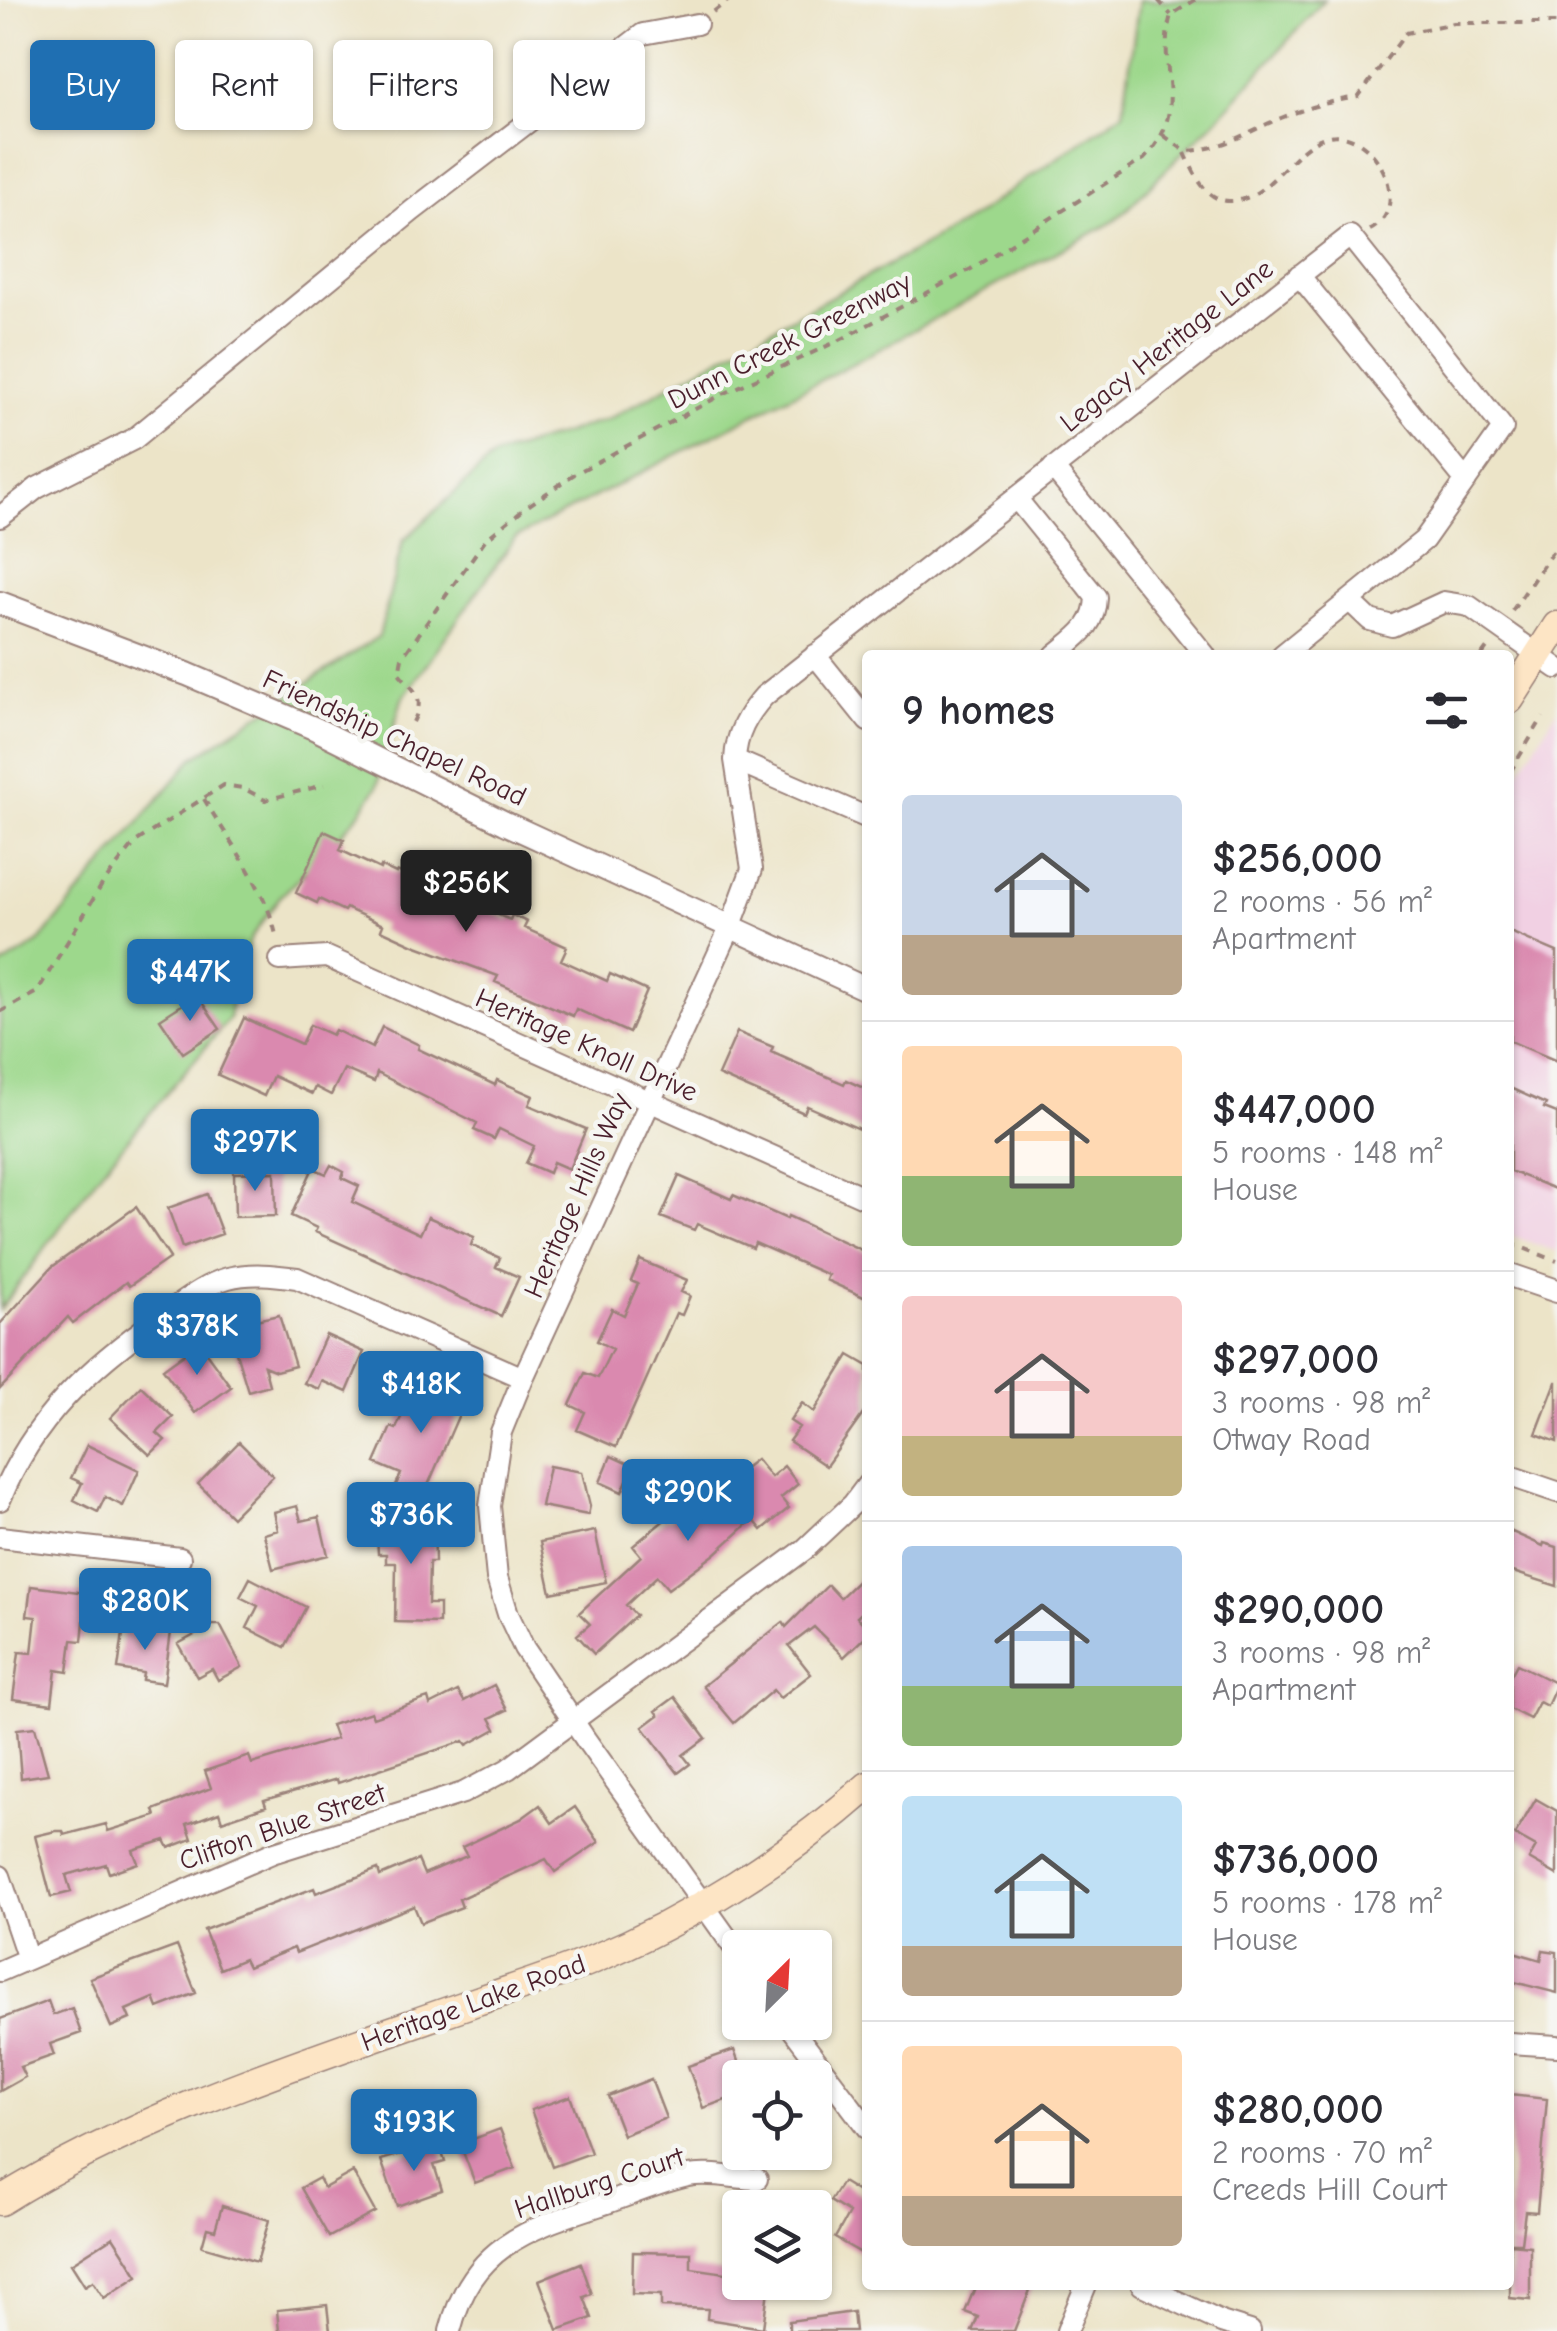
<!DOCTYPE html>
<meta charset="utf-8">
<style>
:root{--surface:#fff;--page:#f2f2f3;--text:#2b2b33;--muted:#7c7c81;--line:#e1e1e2;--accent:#1f6fb2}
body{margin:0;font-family:"Comic Neue",sans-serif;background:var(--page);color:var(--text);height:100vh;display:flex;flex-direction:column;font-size:38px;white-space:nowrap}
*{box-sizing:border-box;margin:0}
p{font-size:32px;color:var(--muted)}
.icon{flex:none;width:55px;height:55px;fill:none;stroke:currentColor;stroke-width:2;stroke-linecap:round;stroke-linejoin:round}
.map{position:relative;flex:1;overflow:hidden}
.drawer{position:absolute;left:862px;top:650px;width:652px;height:1640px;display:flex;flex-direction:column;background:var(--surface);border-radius:10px;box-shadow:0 2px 8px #0004}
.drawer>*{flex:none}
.banner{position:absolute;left:30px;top:40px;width:682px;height:90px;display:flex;gap:20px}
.needle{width:65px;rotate:24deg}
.buttons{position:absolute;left:722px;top:1930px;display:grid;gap:20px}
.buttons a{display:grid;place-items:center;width:110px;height:110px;border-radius:10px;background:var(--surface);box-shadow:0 2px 8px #0004;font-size:50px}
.price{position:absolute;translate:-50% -85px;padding:0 22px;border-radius:10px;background:var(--accent);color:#fff;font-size:32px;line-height:65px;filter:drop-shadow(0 2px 5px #0008)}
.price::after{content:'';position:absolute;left:50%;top:60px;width:30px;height:22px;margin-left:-15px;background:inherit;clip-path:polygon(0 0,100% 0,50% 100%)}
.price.on{background:#222;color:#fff}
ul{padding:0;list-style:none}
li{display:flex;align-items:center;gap:30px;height:250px;padding:0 40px}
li+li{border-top:2px solid var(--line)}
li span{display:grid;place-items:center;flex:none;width:280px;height:200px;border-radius:10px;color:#555}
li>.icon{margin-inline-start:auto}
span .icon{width:120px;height:120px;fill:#fffc;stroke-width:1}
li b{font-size:42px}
h2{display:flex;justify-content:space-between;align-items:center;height:120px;padding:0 40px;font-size:42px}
.chip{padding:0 35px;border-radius:10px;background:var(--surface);box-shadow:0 2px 8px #0004;font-size:35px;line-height:90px}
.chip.on{background:var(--accent);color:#fff}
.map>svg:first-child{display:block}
.built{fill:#f1d0e3}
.green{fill:#9dd88c;stroke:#747c5c;stroke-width:2.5}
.building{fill:#da89af}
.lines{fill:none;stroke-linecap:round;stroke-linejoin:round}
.minor-casing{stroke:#9b827a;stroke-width:24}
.tertiary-casing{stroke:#9b827a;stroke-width:26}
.secondary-casing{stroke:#9b827a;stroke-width:31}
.path{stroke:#9b827a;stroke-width:4;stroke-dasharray:8 8;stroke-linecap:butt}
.minor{stroke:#fff;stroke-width:20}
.tertiary{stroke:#fff;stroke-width:22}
.secondary{stroke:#fde5c5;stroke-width:28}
.labels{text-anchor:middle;stroke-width:9;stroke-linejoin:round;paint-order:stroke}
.street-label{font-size:28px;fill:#4a1f2b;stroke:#f6f6f2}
</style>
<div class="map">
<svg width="1557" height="2331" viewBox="0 0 1557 2331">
<rect width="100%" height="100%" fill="#f6f6f2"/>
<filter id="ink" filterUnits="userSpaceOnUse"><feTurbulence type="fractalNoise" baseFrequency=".01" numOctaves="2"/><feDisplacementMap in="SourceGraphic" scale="20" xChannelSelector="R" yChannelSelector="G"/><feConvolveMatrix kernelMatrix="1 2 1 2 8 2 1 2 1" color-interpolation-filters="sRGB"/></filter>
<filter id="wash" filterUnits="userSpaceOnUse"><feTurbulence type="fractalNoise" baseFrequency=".0048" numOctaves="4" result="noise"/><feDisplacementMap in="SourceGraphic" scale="40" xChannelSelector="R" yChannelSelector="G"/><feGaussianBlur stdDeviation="2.25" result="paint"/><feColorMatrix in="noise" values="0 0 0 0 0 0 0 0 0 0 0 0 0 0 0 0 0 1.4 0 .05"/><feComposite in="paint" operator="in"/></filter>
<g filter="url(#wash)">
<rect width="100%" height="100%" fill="#ece4c8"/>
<!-- built -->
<path class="built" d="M1557 710V1252L1510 1235V787Z"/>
<!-- green -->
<path class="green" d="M1139 0H1324L1222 114 1116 220 848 366 515 538 402 699 377 787 362 810 332 845 279 898 251 938 235 977 229 1019 99 1174 0 1310V967L38 943 193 758 379 636 403 541 494 456 609 419 959 226 1123 113Z"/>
<g id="blocks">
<!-- building -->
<path class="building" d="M324 831 344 840 340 850 380 869 381 866 396 873 397 871 510 920 512 915 527 922 524 928 567 947 561 960 607 981 610 974 647 991 629 1033 576 1009 573 1016 495 982 498 976 414 945 381 930 383 925 346 908 344 911 319 899 317 903 296 893Z
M1510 932 1557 952V1061L1510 1041Z
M197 995 220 1029 183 1053 160 1019Z
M244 1018 301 1044 310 1025 332 1035 335 1030 372 1048 382 1027 419 1045 418 1049 495 1085 497 1080 533 1096 529 1105 586 1129 569 1169 553 1162 549 1173 526 1163 534 1146 499 1129 494 1139 474 1130 477 1123 377 1073 374 1082 344 1069 331 1095 315 1087 312 1094 273 1076 264 1096 218 1075Z
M737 1032 773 1047 771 1052 844 1084 846 1080 868 1090V1133L807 1106 804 1113 718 1075Z
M1510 1088 1546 1104 1544 1108 1557 1113V1190L1510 1171Z
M331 1165 344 1172 342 1178 359 1186 352 1202 420 1234 428 1217 474 1237 471 1245 500 1258 496 1267 519 1277 501 1316 315 1232 317 1228 291 1216 313 1168 326 1174Z
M275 1172 276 1216 235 1217 234 1173Z
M679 1176 731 1199 733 1195 787 1219 788 1216 868 1253V1299L826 1280 828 1275 755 1243 753 1248 697 1224 694 1230 661 1217Z
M207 1194 222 1234 182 1248 168 1208Z
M136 1207 170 1258 129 1286 126 1282 73 1323 68 1317 0 1389V1324L52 1267Z
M640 1260 687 1280 681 1292 690 1296 682 1315 676 1313 616 1447 577 1430 585 1412 570 1405 585 1373 598 1378 612 1349 597 1341 612 1309 624 1315 638 1284 631 1281Z
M279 1315 295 1366 276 1371 264 1366 269 1385 248 1391 228 1326Z
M326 1335 364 1352 347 1392 322 1381 319 1389 304 1383Z
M199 1343 231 1387 195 1413 163 1369Z
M849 1355 868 1366V1407L826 1466 789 1441 799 1427 790 1421 802 1403 814 1412Z
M425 1378 467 1396 422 1499 395 1487 401 1474 375 1463 391 1427 396 1429 412 1392 418 1394Z
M1556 1382H1557V1442L1536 1434Z
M141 1386 173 1417 157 1433 165 1440 150 1455 110 1418Z
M239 1442 273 1476 232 1517 198 1484Z
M87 1445 139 1470 123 1506 105 1497 98 1512 74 1500 82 1483 71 1478Z
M611 1456 633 1466 622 1492 600 1482Z
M756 1459 771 1477 784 1466 798 1484 781 1498 789 1508 762 1530 753 1519 715 1554 668 1589 657 1576 626 1605 636 1616 594 1654 577 1635 590 1624 579 1613 641 1556 633 1546 667 1518 669 1520 698 1494 704 1500Z
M549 1466 582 1472 590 1506 588 1515 541 1506Z
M297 1506 301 1521 319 1517 328 1555 273 1569 264 1534 278 1530 274 1512Z
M434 1518 435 1562H429L428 1604H439V1623L395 1622 396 1563H386V1554H378L377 1535H388V1519Z
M595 1531 606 1582 551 1593 540 1542Z
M1510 1531 1543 1546 1544 1543 1557 1547V1586L1510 1571Z
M868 1571V1607L857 1617 868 1628V1634L844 1657 814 1627 789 1646 811 1674 780 1698 773 1690 734 1723 703 1686 783 1622 786 1627 828 1585 840 1598Z
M250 1578 306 1607 285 1647 247 1628 258 1606 240 1597Z
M31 1586 87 1593 82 1641 72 1640 68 1672 56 1670 52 1704 13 1699 19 1652 32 1653 36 1617 27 1616Z
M213 1625H220L242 1667 218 1680 212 1669 197 1677 178 1644Z
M124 1626 171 1632 164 1683 142 1680 143 1673 118 1669Z
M1517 1664 1557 1684 1547 1706 1539 1702 1530 1719 1510 1709V1677Z
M494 1685 507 1710 490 1718 496 1729 467 1745 464 1741 338 1783 337 1779 264 1800 266 1806 222 1821 219 1812 187 1824 192 1839 169 1848 165 1840 133 1850 138 1863 109 1873 106 1864 66 1875 71 1892 51 1897 35 1836 56 1831H63L64 1835 106 1824 108 1831 156 1816 154 1810 211 1788 205 1771 249 1756 252 1764 336 1739 331 1725 371 1712 373 1717 428 1698 430 1705 458 1691 464 1701Z
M675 1697 706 1738 683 1755 690 1764 678 1773 643 1727 659 1715 656 1711Z
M35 1727 48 1774 21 1778 17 1729Z
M1536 1799 1557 1811V1875L1529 1859 1536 1847 1515 1835Z
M540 1805 552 1823 575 1807 599 1842 555 1872 546 1859 459 1899 462 1907 421 1923 414 1906 296 1953 294 1948 248 1967 244 1959 220 1969 204 1930 314 1888 316 1893 378 1869 380 1876 418 1860 424 1874 467 1856 462 1847 521 1819Z
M177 1946 196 1993 158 2008 154 1998 126 2010 130 2019 111 2027 90 1978Z
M1543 1950 1557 1952V1993L1510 1981V1951L1541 1960Z
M48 2001 53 2015 72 2008 81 2033 50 2044 54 2055 20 2067 25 2077 0 2091V2019Z
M734 2050 744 2078H740V2095L703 2108 688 2066Z
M651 2079 666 2118 623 2135 608 2096Z
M1510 2095 1547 2099 1537 2212 1525 2211 1521 2243H1510Z
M570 2096 591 2153 552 2167 531 2110Z
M500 2129 515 2168 475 2183 460 2144Z
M439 2143 445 2162 434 2165 442 2190 397 2206 381 2160Z
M353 2172 375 2212 329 2237 301 2188 319 2178 324 2188Z
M842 2182 868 2198V2257L835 2238 849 2213 830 2201Z
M222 2206 269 2220 257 2262 202 2246 207 2228 215 2230Z
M113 2237 138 2276 104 2298 93 2281 85 2286 71 2264Z
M1510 2244 1530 2246V2300L1510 2298Z
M633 2252 691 2253V2268L740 2275V2282H769L763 2328 707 2319 708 2309 661 2307V2295L632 2294Z
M581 2263 592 2294 584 2297 592 2318 558 2330 539 2280Z
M976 2285H1032L1014 2331H972L978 2317 965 2312Z
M327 2305 330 2331H279L277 2310Z
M853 2312 855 2331H789V2321Z"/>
</g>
</g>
<g filter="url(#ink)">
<use href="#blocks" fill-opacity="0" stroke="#9b827a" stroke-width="2.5"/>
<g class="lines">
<defs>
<path id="minor" d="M1299 275 1466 481
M1053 468 1205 655
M1016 498 1096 597C1095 627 1077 637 1055 655
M0 517 37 488 134 439 412 211 643 34 697 24
M1350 601 1370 620 1392 626 1444 602 1469 606 1557 668
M815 655 868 721
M735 760 868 818
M280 960 327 957 868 1199
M1510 1476 1557 1492
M0 1500C33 1419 90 1366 161 1317 182 1303 203 1285 228 1278 251 1272 274 1275 297 1278L523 1378
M0 1537 180 1558
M0 1876 27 1956
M740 1956 586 1740 524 1648 508 1614 497 1578 490 1506 501 1432 523 1378 730 928 752 869 735 760C736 734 747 715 764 696L1350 236 1503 428 1424 540 1282 655
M0 1971 272 1853 463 1793 508 1769 804 1550 853 1504 868 1484
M787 2022 868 2129
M1510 2043 1557 2046
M1142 2285 1221 2322 1250 2331
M450 2331C472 2244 531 2228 607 2203 633 2194 660 2182 688 2176 708 2172 735 2178 757 2179
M1067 2331 1086 2285"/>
<path id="tertiary" d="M0 603 187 674 316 729 505 823 868 990
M1510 1275 1557 1291"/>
<path id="secondary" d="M1510 699 1557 626
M0 2201C146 2110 316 2058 477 2001 515 1988 554 1976 592 1960 691 1919 787 1857 868 1786"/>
</defs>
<!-- minor casing -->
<use href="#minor" class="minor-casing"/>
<!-- tertiary casing -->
<use href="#tertiary" class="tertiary-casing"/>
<!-- secondary casing -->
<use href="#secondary" class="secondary-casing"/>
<!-- path -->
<path class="path" d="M1158 0 1171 15
M713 12 729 0
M1163 135 1185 151C1223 150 1246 132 1281 118 1306 108 1331 101 1358 97L1406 33 1454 23H1557
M1185 153C1194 172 1204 200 1229 201 1271 202 1292 143 1329 136 1373 127 1416 206 1370 230
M1512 611 1557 545
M1482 655 1490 644
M413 722C426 697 415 692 399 673L402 658 485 540 522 510 573 475 723 394 840 340 971 269 1144 159C1192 109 1155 70 1171 15L1195 0
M1510 772 1543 717
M204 799C230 843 268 890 277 940
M0 1012 37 992 103 883 137 841 224 785 243 788 265 800 324 785
M1510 1243 1557 1261"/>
<!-- minor -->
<use href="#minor" class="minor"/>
<!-- tertiary -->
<use href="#tertiary" class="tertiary"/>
<!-- secondary -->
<use href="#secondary" class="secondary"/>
</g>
</g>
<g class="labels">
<!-- street labels -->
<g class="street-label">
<text transform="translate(789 340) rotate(-27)" y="10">Dunn Creek Greenway</text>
<text transform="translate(1166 345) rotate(-38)" y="10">Legacy Heritage Lane</text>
<text transform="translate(395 737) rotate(25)" y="10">Friendship Chapel Road</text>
<text transform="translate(587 1044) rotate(24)" y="10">Heritage Knoll Drive</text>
<text transform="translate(576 1195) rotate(-66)" y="10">Heritage Hills Way</text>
<text transform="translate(282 1826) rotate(-19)" y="10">Clifton Blue Street</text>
<text transform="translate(473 2002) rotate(-20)" y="10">Heritage Lake Road</text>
<text transform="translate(599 2182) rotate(-18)" y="10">Hallburg Court</text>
</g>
</g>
</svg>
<div class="buttons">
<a><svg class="needle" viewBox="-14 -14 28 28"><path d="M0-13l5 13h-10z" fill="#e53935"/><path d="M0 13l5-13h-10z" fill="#7c7c81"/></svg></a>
<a><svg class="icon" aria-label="locate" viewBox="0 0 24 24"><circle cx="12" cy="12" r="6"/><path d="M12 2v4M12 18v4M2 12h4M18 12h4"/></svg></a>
<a><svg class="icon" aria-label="layers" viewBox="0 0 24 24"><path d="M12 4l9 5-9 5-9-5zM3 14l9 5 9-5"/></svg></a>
</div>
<b class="price on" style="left:466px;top:935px">$256K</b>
<b class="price" style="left:190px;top:1024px">$447K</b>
<b class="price" style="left:255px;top:1194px">$297K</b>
<b class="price" style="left:197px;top:1378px">$378K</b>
<b class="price" style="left:421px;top:1436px">$418K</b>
<b class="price" style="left:688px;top:1544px">$290K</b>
<b class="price" style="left:411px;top:1567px">$736K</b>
<b class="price" style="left:145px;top:1653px">$280K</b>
<b class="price" style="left:414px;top:2174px">$193K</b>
<div class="banner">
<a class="chip on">Buy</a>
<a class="chip">Rent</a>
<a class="chip">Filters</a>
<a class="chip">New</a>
</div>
<section class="drawer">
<h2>9 homes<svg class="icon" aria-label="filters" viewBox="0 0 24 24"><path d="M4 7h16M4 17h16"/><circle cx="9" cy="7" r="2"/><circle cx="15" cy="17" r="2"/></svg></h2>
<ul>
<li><span style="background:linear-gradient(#c9d6e8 70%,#b9a48a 0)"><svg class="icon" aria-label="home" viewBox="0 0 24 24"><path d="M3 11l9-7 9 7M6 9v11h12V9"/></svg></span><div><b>$256,000</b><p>2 rooms · 56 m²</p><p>Apartment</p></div></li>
<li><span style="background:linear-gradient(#ffd9b3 65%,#8fb573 0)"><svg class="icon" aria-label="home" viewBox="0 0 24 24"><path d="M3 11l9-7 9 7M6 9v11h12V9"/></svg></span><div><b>$447,000</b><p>5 rooms · 148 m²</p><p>House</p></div></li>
<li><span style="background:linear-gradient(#f6c9c9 70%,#c2b280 0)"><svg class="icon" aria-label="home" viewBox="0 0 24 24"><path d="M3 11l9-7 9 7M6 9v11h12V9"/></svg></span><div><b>$297,000</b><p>3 rooms · 98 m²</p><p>Otway Road</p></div></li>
<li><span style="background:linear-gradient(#a9c7e8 70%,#8fb573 0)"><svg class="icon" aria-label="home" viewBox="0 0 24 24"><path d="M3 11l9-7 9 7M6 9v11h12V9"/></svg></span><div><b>$290,000</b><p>3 rooms · 98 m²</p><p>Apartment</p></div></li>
<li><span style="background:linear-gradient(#bfe0f5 75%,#b9a48a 0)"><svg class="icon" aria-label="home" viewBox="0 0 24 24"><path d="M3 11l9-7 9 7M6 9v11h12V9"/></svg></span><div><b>$736,000</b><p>5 rooms · 178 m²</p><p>House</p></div></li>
<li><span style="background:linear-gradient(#ffd9b3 75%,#b9a48a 0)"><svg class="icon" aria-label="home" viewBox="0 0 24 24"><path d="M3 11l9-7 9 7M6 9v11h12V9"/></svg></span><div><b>$280,000</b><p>2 rooms · 70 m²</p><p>Creeds Hill Court</p></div></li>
</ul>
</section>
</div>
